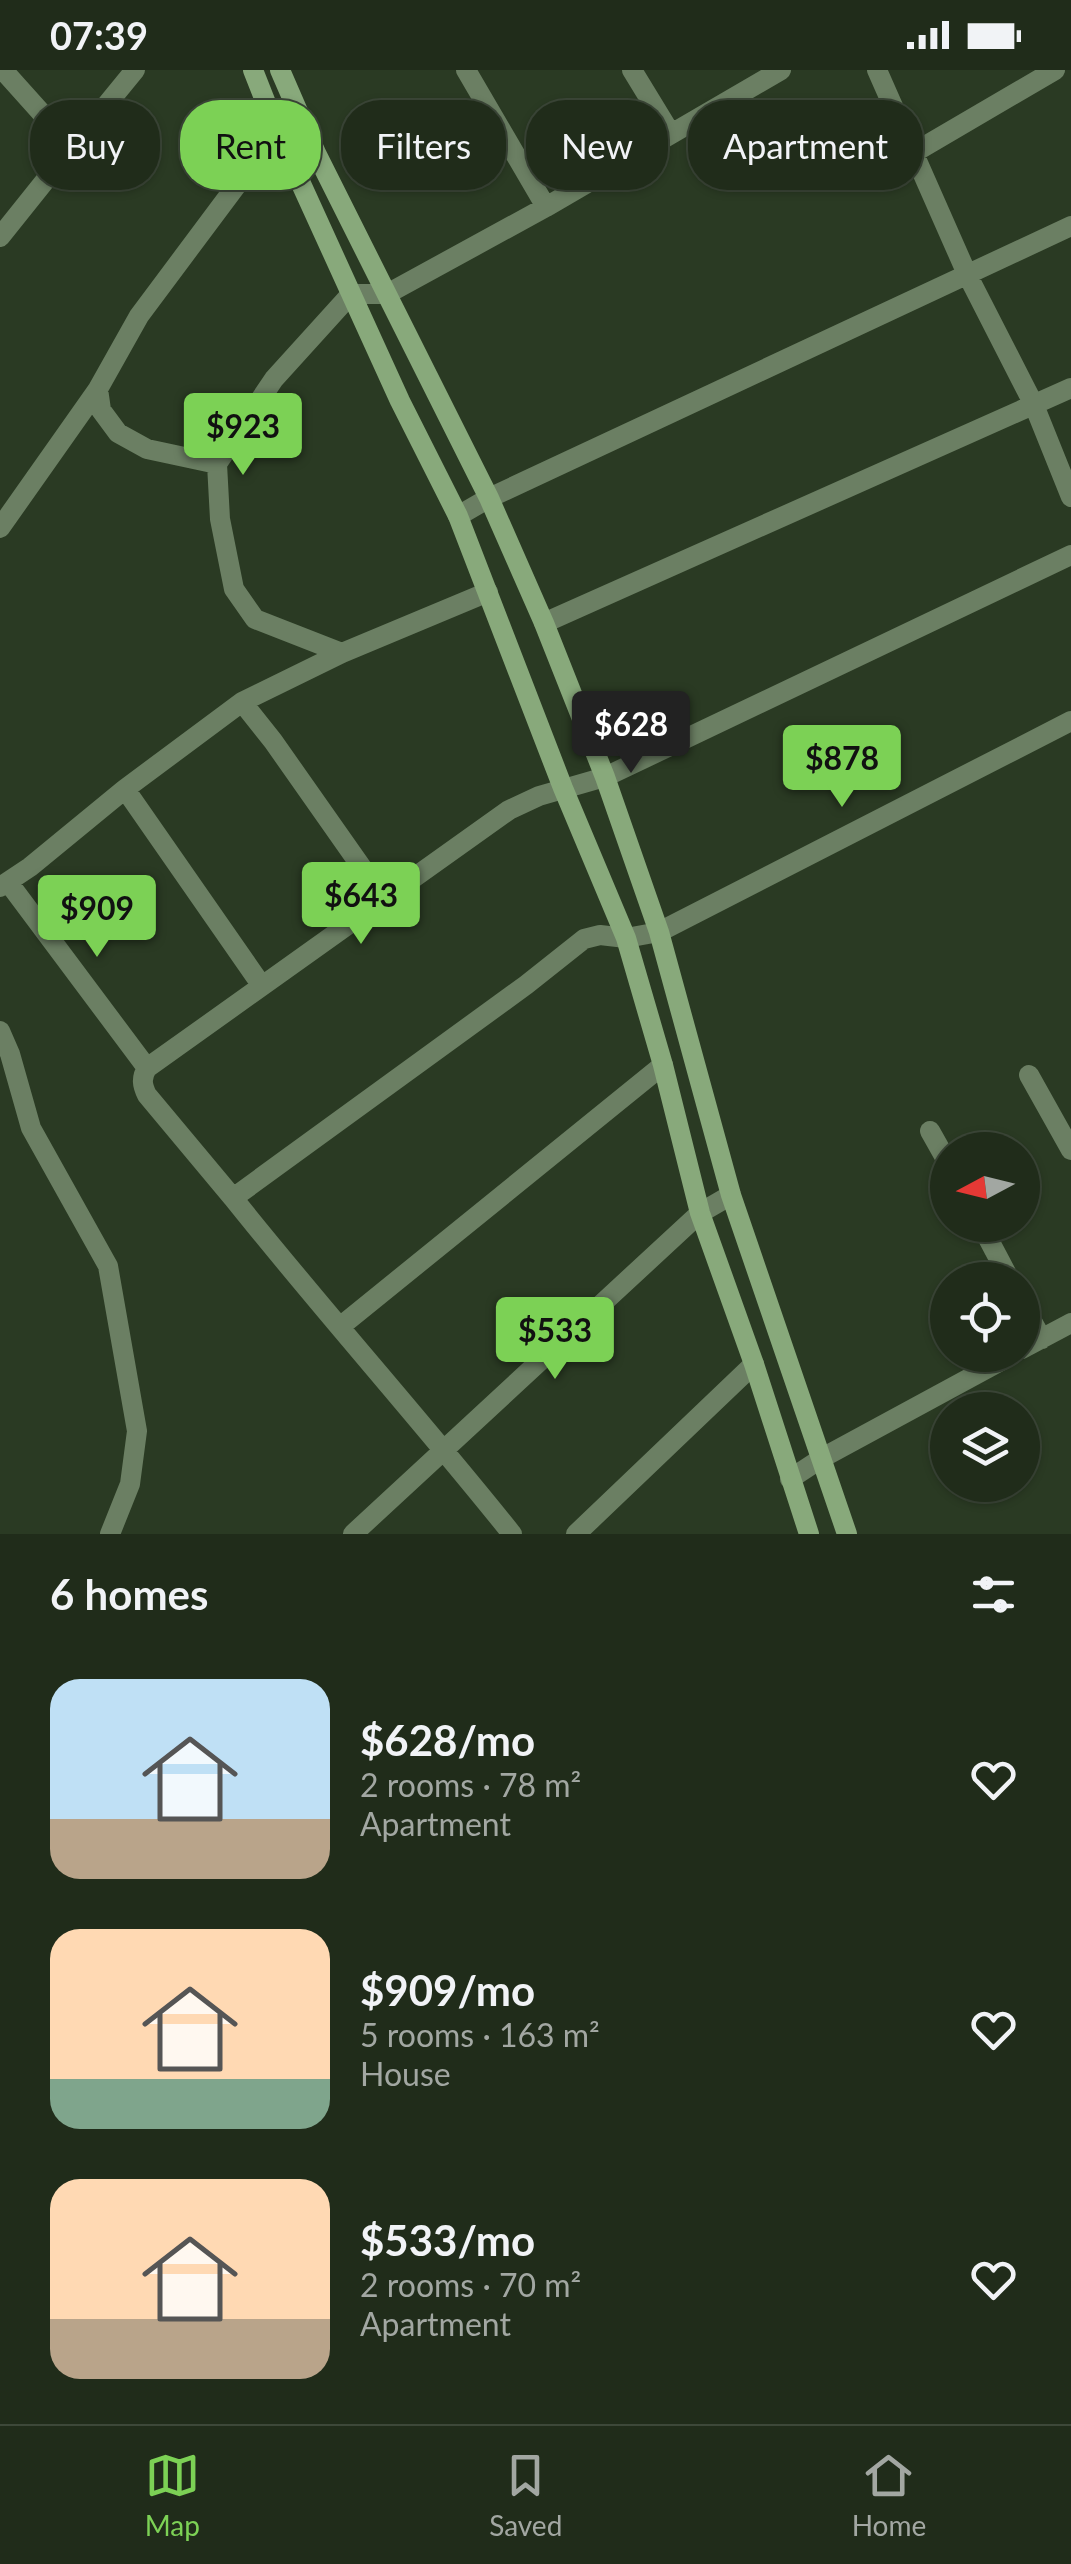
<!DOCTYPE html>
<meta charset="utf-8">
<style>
:root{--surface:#202c1a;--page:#2d3827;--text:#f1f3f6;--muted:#a2a7a2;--line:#3d4839;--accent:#7cd155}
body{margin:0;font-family:Lato,sans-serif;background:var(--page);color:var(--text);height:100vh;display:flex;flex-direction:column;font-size:38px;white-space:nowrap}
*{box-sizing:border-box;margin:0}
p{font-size:32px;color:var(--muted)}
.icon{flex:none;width:55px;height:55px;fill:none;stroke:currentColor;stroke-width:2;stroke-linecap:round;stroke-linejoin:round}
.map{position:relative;height:1464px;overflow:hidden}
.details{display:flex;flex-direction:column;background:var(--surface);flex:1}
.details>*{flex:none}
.guide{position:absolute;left:30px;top:30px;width:1012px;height:90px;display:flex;gap:20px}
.needle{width:65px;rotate:263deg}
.controls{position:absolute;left:930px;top:1062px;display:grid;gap:20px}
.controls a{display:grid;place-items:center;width:110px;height:110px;border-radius:50%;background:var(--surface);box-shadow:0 2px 8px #0004,0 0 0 2px var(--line);font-size:50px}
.price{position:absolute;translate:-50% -85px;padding:0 22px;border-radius:10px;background:var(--accent);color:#111;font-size:32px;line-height:65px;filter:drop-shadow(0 2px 5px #0008)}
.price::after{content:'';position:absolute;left:50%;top:60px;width:30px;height:22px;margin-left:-15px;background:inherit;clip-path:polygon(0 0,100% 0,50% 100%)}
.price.selected{background:#222;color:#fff}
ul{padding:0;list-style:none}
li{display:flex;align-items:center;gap:30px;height:250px;padding:0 50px}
li span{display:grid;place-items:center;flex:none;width:280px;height:200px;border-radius:30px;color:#555}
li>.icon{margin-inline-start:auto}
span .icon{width:120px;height:120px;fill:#fffc;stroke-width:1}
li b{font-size:42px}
h2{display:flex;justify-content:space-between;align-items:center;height:120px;padding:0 50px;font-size:42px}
.pill{padding:0 35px;border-radius:40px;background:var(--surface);box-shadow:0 2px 8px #0004,0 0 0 2px var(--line);font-size:35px;line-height:90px}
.pill.selected{background:var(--accent);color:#111}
.status{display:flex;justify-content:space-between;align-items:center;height:70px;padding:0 50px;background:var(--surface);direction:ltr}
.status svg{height:28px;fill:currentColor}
.tab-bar{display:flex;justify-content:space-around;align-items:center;height:140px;border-top:2px solid var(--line);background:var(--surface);font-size:28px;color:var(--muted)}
.tab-bar a{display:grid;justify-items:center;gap:5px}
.tab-bar .selected{color:var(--accent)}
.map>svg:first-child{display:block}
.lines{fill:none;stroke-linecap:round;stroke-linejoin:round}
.minor{stroke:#6b7f63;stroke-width:20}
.secondary{stroke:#88a97b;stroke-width:20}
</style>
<div class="status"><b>07:39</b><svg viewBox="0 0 49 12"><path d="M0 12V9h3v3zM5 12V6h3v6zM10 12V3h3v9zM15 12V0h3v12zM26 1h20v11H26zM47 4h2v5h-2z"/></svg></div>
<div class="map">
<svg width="1071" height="1464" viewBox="0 0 1071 1464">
<rect width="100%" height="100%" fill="#2a3a23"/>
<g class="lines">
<!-- minor -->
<path class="minor" d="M3 0 72 77 135 0
M632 0 671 64
M877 0 967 204 1034 335 1071 427
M915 82 1055 0
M546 137 781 0
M0 167 72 77
M217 394 147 379 118 363 101 340 98 319 139 246 277 61
M458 446 489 428 1071 156
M0 458 98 319
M1071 485 605 707 539 726 509 740 147 998C141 1008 142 1015 147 1025L233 1128 526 915 584 869 600 865 626 868 659 862 1071 651
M544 553 1071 318
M342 583 255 549 234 519 220 449 217 394 274 309 351 224H387L546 137 466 0
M242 632 273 671 384 829
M125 719 262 916
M8 812 147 998
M0 817 30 797 125 719 242 632 342 583 488 522
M0 961 10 984 31 1058 108 1196 137 1361 130 1414 110 1464
M1029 1005 1071 1080
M930 1061 948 1093
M233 1128C324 1242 421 1350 512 1464
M981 1155 1010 1210
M1022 1233 1042 1269
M341 1256 663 995
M1022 1279 1071 1253
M790 1409 822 1388 1012 1285
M353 1464 700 1143 731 1125
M576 1464 754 1294"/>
<!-- secondary -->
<path class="secondary" d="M253 0 277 61 400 331 458 446 563 718 626 868 663 995 700 1143 754 1294 809 1464
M280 0 316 83 489 428 544 553 605 707 659 862 731 1125 847 1464"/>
</g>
</svg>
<div class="controls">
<a><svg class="needle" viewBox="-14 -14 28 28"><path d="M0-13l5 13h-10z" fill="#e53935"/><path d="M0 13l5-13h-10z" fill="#a2a7a2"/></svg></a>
<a><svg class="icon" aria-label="locate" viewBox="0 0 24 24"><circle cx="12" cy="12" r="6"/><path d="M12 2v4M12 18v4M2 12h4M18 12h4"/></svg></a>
<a><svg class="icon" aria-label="layers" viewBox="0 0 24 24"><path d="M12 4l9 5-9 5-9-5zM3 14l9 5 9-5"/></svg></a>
</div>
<b class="price" style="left:243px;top:408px">$923</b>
<b class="price selected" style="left:631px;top:706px">$628</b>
<b class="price" style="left:842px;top:740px">$878</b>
<b class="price" style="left:361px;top:877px">$643</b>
<b class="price" style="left:97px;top:890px">$909</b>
<b class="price" style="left:555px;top:1312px">$533</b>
<div class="guide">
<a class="pill">Buy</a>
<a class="pill selected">Rent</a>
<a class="pill">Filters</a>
<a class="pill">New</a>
<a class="pill">Apartment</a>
</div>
</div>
<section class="details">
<h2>6 homes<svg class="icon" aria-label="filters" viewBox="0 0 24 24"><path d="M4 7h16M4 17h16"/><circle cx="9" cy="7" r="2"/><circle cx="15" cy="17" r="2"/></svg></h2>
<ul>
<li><span style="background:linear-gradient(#bfe0f5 70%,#b9a48a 0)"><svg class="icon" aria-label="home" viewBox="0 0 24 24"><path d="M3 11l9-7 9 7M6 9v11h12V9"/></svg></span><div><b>$628/mo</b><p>2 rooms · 78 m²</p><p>Apartment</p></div><svg class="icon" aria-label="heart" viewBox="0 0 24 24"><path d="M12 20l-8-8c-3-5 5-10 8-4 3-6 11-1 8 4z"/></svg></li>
<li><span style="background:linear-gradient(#ffd9b3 75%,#7fa58c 0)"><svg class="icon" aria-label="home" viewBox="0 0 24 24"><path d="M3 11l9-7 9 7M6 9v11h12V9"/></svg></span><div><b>$909/mo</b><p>5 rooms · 163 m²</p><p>House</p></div><svg class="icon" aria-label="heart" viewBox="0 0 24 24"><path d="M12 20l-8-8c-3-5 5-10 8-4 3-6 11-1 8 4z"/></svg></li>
<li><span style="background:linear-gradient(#ffd9b3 70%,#b9a48a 0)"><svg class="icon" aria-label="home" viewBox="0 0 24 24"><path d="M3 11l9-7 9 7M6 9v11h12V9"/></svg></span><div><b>$533/mo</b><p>2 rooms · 70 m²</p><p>Apartment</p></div><svg class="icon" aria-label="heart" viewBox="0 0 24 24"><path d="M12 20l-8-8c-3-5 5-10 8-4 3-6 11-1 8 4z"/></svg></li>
</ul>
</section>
<nav class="tab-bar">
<a class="selected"><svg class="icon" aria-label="map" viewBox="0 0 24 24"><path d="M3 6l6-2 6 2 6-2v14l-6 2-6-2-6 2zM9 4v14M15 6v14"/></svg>Map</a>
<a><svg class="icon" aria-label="saved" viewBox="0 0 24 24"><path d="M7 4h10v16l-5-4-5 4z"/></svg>Saved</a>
<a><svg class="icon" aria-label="home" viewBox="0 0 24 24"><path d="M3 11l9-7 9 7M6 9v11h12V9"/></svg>Home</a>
</nav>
